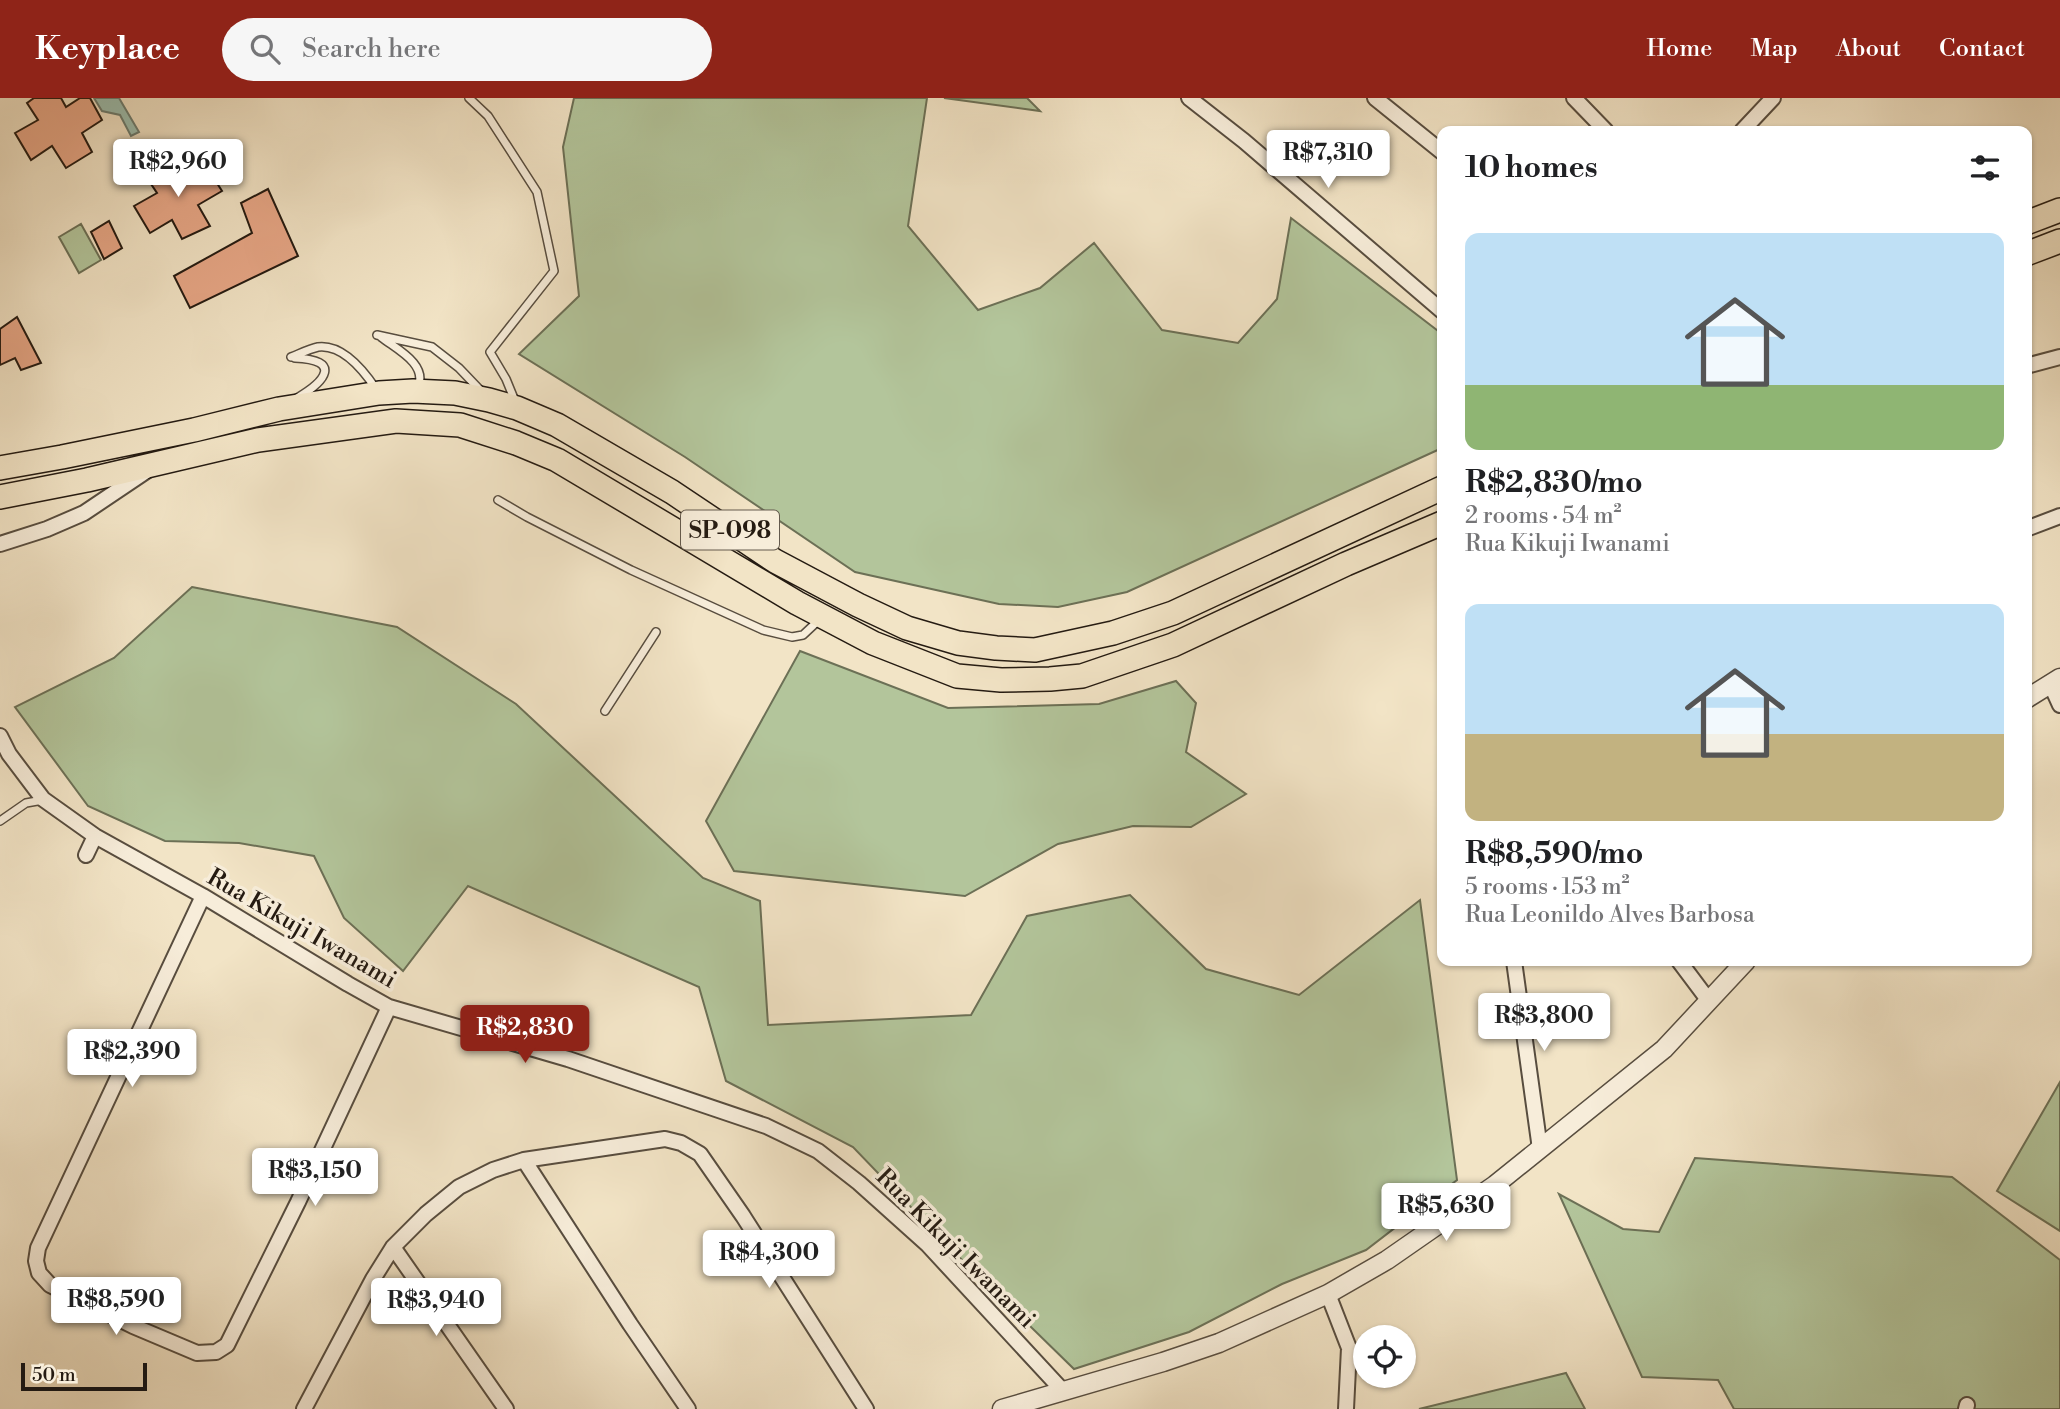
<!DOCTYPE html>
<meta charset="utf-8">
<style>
:root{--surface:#fff;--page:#f6f6f6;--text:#202124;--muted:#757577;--accent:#8f2418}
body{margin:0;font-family:"Libre Bodoni",serif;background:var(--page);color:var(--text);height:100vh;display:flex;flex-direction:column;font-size:26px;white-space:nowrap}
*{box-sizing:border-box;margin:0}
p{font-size:23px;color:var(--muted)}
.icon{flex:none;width:38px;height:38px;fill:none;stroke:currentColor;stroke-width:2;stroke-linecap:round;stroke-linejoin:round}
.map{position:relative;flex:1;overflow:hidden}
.panel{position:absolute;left:1437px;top:28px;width:595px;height:840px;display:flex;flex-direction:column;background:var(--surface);border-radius:14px;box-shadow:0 2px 5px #0004}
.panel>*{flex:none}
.controls{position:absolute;left:1353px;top:1227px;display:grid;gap:14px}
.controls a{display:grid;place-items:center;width:63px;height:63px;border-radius:50%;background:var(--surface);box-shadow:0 2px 5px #0004;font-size:35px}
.scale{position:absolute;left:21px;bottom:18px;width:126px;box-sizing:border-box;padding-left:7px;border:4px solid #251b12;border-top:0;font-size:19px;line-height:24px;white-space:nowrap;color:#251b12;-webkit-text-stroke:5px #f7edda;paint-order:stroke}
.price{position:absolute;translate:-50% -60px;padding:0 16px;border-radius:7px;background:#fff;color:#222;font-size:23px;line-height:46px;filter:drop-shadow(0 2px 4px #0008)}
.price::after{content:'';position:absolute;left:50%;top:42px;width:21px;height:16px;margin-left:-10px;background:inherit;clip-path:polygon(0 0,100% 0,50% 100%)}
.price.on{background:var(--accent);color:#fff}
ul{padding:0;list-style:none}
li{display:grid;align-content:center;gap:14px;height:371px;padding:0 28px}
li span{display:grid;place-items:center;height:217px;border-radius:14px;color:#555}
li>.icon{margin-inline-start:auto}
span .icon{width:126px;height:126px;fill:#fffc;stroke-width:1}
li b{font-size:30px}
h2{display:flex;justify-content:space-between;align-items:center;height:84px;padding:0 28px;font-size:30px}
header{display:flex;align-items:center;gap:42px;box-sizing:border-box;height:98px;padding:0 35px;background:var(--accent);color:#fff}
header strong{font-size:33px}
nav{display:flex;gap:38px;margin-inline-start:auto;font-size:24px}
.search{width:490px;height:63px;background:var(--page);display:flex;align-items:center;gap:18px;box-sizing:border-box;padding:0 24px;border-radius:38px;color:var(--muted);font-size:26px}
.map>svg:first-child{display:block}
.green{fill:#b3c59b;stroke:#6c7056;stroke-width:2}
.water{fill:#9cbfb0;stroke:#6c7d71;stroke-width:2}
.building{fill:#e7a787;stroke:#251b12;stroke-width:2}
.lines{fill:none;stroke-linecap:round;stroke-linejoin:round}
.service-casing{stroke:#584d3f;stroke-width:10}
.minor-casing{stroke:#584d3f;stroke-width:18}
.tertiary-casing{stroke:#584d3f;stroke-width:21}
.primary-casing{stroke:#251b12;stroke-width:26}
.service{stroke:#f7edda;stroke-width:7}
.minor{stroke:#f7edda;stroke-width:14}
.tertiary{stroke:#f7edda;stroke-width:18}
.primary{stroke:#f2e4c6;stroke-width:23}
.labels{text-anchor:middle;stroke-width:7;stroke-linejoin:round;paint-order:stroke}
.shield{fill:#f7edda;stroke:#645a4e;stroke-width:2}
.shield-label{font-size:23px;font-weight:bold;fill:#251b12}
.street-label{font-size:24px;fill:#251b12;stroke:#f7edda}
</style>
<header>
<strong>Keyplace</strong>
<div class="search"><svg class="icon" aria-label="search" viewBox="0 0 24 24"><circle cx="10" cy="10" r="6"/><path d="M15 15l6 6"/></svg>Search here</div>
<nav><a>Home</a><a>Map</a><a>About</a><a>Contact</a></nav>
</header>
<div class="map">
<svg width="2060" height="1311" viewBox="0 0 2060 1311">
<rect width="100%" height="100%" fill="#f2e4c6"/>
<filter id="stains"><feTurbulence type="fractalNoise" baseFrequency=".00286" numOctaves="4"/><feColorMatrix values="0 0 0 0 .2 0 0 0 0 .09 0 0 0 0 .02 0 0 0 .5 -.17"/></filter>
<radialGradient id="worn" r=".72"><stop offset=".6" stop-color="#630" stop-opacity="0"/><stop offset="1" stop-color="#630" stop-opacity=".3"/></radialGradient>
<!-- green -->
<path class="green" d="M574 0H927L908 128 978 212 1040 190 1094 145 1162 232 1238 245 1277 201 1291 120 1442 236V350L1127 494 1058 509 999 506 855 474 685 359 519 256 579 198 563 49Z
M944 0H1027L1040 13Z
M81 126 101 162 79 175 59 139Z
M192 489 397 529 516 606 703 780 760 803 768 927 971 917 1027 818 1130 797 1206 871 1299 897 1420 802 1457 1082 1366 1152 1282 1186 1189 1234 1074 1271 955 1155 853 1049 726 983 699 889 468 788 403 873 344 820 314 758 239 745 165 743 88 708 15 609 114 560Z
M800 553 948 610 1099 606 1176 583 1196 605 1186 654 1246 696 1191 729 1133 728 1058 746 965 798 734 773 706 723Z
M2060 984V1133L1997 1093Z
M1695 1060 1952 1079 2060 1162V1311H1734L1718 1282 1642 1279 1559 1096 1623 1131 1659 1134Z
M1566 1275 1585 1311H1419Z"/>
<!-- water -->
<path class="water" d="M94 0H119L139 34 131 38 120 17 102 13Z"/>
<!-- building -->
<path class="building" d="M34 0H61L66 9 80 0H90L102 22 82 35 92 54 66 70 52 48 31 62 15 35 38 22 27 5Z
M174 62 185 80 206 68 222 93 198 107 210 128 182 141 172 122 150 135 134 108 157 95 145 77Z
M268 91 298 158 190 210 174 178 252 135 241 105Z
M109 123 122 150 104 161 91 134Z
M17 219 41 265 21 272 15 260 0 267V231Z"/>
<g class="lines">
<defs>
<path id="service" d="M469 0 488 18 537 94 554 173 490 254 506 281 515 303
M377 237 432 249 459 270 481 293
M381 239C396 251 428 266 418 289
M291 259C299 256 309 251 318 249 343 246 364 273 376 291
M295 260C342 262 326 283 297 300
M498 402 527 419 631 472 763 532 792 539 803 537 819 522
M605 613 656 534
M0 723 26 705 43 702"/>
<path id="minor" d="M1189 0 1244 43 1442 213
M1375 0 1442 54
M1574 0 1606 33
M1742 33 1773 0
M2026 268 2060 259
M2026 431 2060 418
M0 446 47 431 84 415 148 372
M2050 585 2060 607
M0 638 9 656 43 701 95 738 203 798 348 886 389 909 568 961 766 1028 818 1053 859 1085 927 1146 1063 1293
M86 757 95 738
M203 798 38 1150 36 1163 39 1175 50 1187 133 1228 197 1255 216 1254 227 1247 298 1104 389 909
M1514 863 1540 1051
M1679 863 1709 903
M524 1062 630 1226 688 1311
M393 1149 506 1311
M1328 1196 1349 1250 1346 1311
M304 1311 373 1181 393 1149 426 1116 459 1089 493 1072 524 1062 665 1041 681 1045 700 1056 743 1118 866 1311
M1966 1311 1967 1307"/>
<path id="tertiary" d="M2026 601 2060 580
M1002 1311 1163 1264 1219 1245 1328 1196 1387 1162 1495 1087 1664 951 1746 863"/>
<path id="primary" d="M2026 125 2060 112
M2026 156 2060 143
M0 370 62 359 194 332 279 311 379 295 413 293 455 295 489 302 517 310 557 327 672 394 775 463 858 507 907 530 958 545 996 550 1035 552 1113 535 1173 515 1442 390
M0 399 87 382 258 342 396 323 460 327 516 345 557 362 797 505 873 545 957 578 1001 582 1050 581 1082 578 1173 547 1346 466 1442 425"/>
</defs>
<!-- service casing -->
<use href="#service" class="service-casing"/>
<!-- minor casing -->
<use href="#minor" class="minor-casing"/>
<!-- tertiary casing -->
<use href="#tertiary" class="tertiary-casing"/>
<!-- primary casing -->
<use href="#primary" class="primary-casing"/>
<!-- service -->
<use href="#service" class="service"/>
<!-- minor -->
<use href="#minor" class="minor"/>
<!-- tertiary -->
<use href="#tertiary" class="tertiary"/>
<!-- primary -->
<use href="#primary" class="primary"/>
</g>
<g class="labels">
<!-- shield labels -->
<rect class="shield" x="681" y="412.5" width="98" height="39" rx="5"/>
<g class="shield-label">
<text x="730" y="440">SP-098</text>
</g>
<!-- street labels -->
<g class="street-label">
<text transform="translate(302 830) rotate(30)" y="8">Rua Kikuji Iwanami</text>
<text transform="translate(956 1150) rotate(45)" y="8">Rua Kikuji Iwanami</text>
</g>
</g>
<rect width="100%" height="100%" filter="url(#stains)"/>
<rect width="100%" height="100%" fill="url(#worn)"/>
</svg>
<div class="controls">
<a><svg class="icon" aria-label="locate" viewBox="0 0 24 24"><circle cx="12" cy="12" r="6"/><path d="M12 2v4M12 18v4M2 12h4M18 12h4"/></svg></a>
</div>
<div class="scale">50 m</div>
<b class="price" style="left:1328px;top:92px">R$7,310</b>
<b class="price" style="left:178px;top:101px">R$2,960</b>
<b class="price" style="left:1544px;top:955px">R$3,800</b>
<b class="price on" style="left:525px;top:967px">R$2,830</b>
<b class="price" style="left:132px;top:991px">R$2,390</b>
<b class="price" style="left:315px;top:1110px">R$3,150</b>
<b class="price" style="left:1446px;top:1145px">R$5,630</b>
<b class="price" style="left:769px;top:1192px">R$4,300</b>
<b class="price" style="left:116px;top:1239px">R$8,590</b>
<b class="price" style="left:436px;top:1240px">R$3,940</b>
<section class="panel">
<h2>10 homes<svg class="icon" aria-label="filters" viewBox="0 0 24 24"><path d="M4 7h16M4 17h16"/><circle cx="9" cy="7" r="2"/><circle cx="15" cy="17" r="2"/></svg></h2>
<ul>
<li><span style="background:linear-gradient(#bfe0f5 70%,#8fb573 0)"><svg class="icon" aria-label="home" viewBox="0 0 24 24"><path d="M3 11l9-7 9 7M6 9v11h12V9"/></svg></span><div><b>R$2,830/mo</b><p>2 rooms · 54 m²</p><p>Rua Kikuji Iwanami</p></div></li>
<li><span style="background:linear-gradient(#bfe0f5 60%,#c2b280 0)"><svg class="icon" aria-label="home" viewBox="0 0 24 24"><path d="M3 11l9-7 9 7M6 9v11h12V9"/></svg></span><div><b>R$8,590/mo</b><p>5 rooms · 153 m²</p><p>Rua Leonildo Alves Barbosa</p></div></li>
</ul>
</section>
</div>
